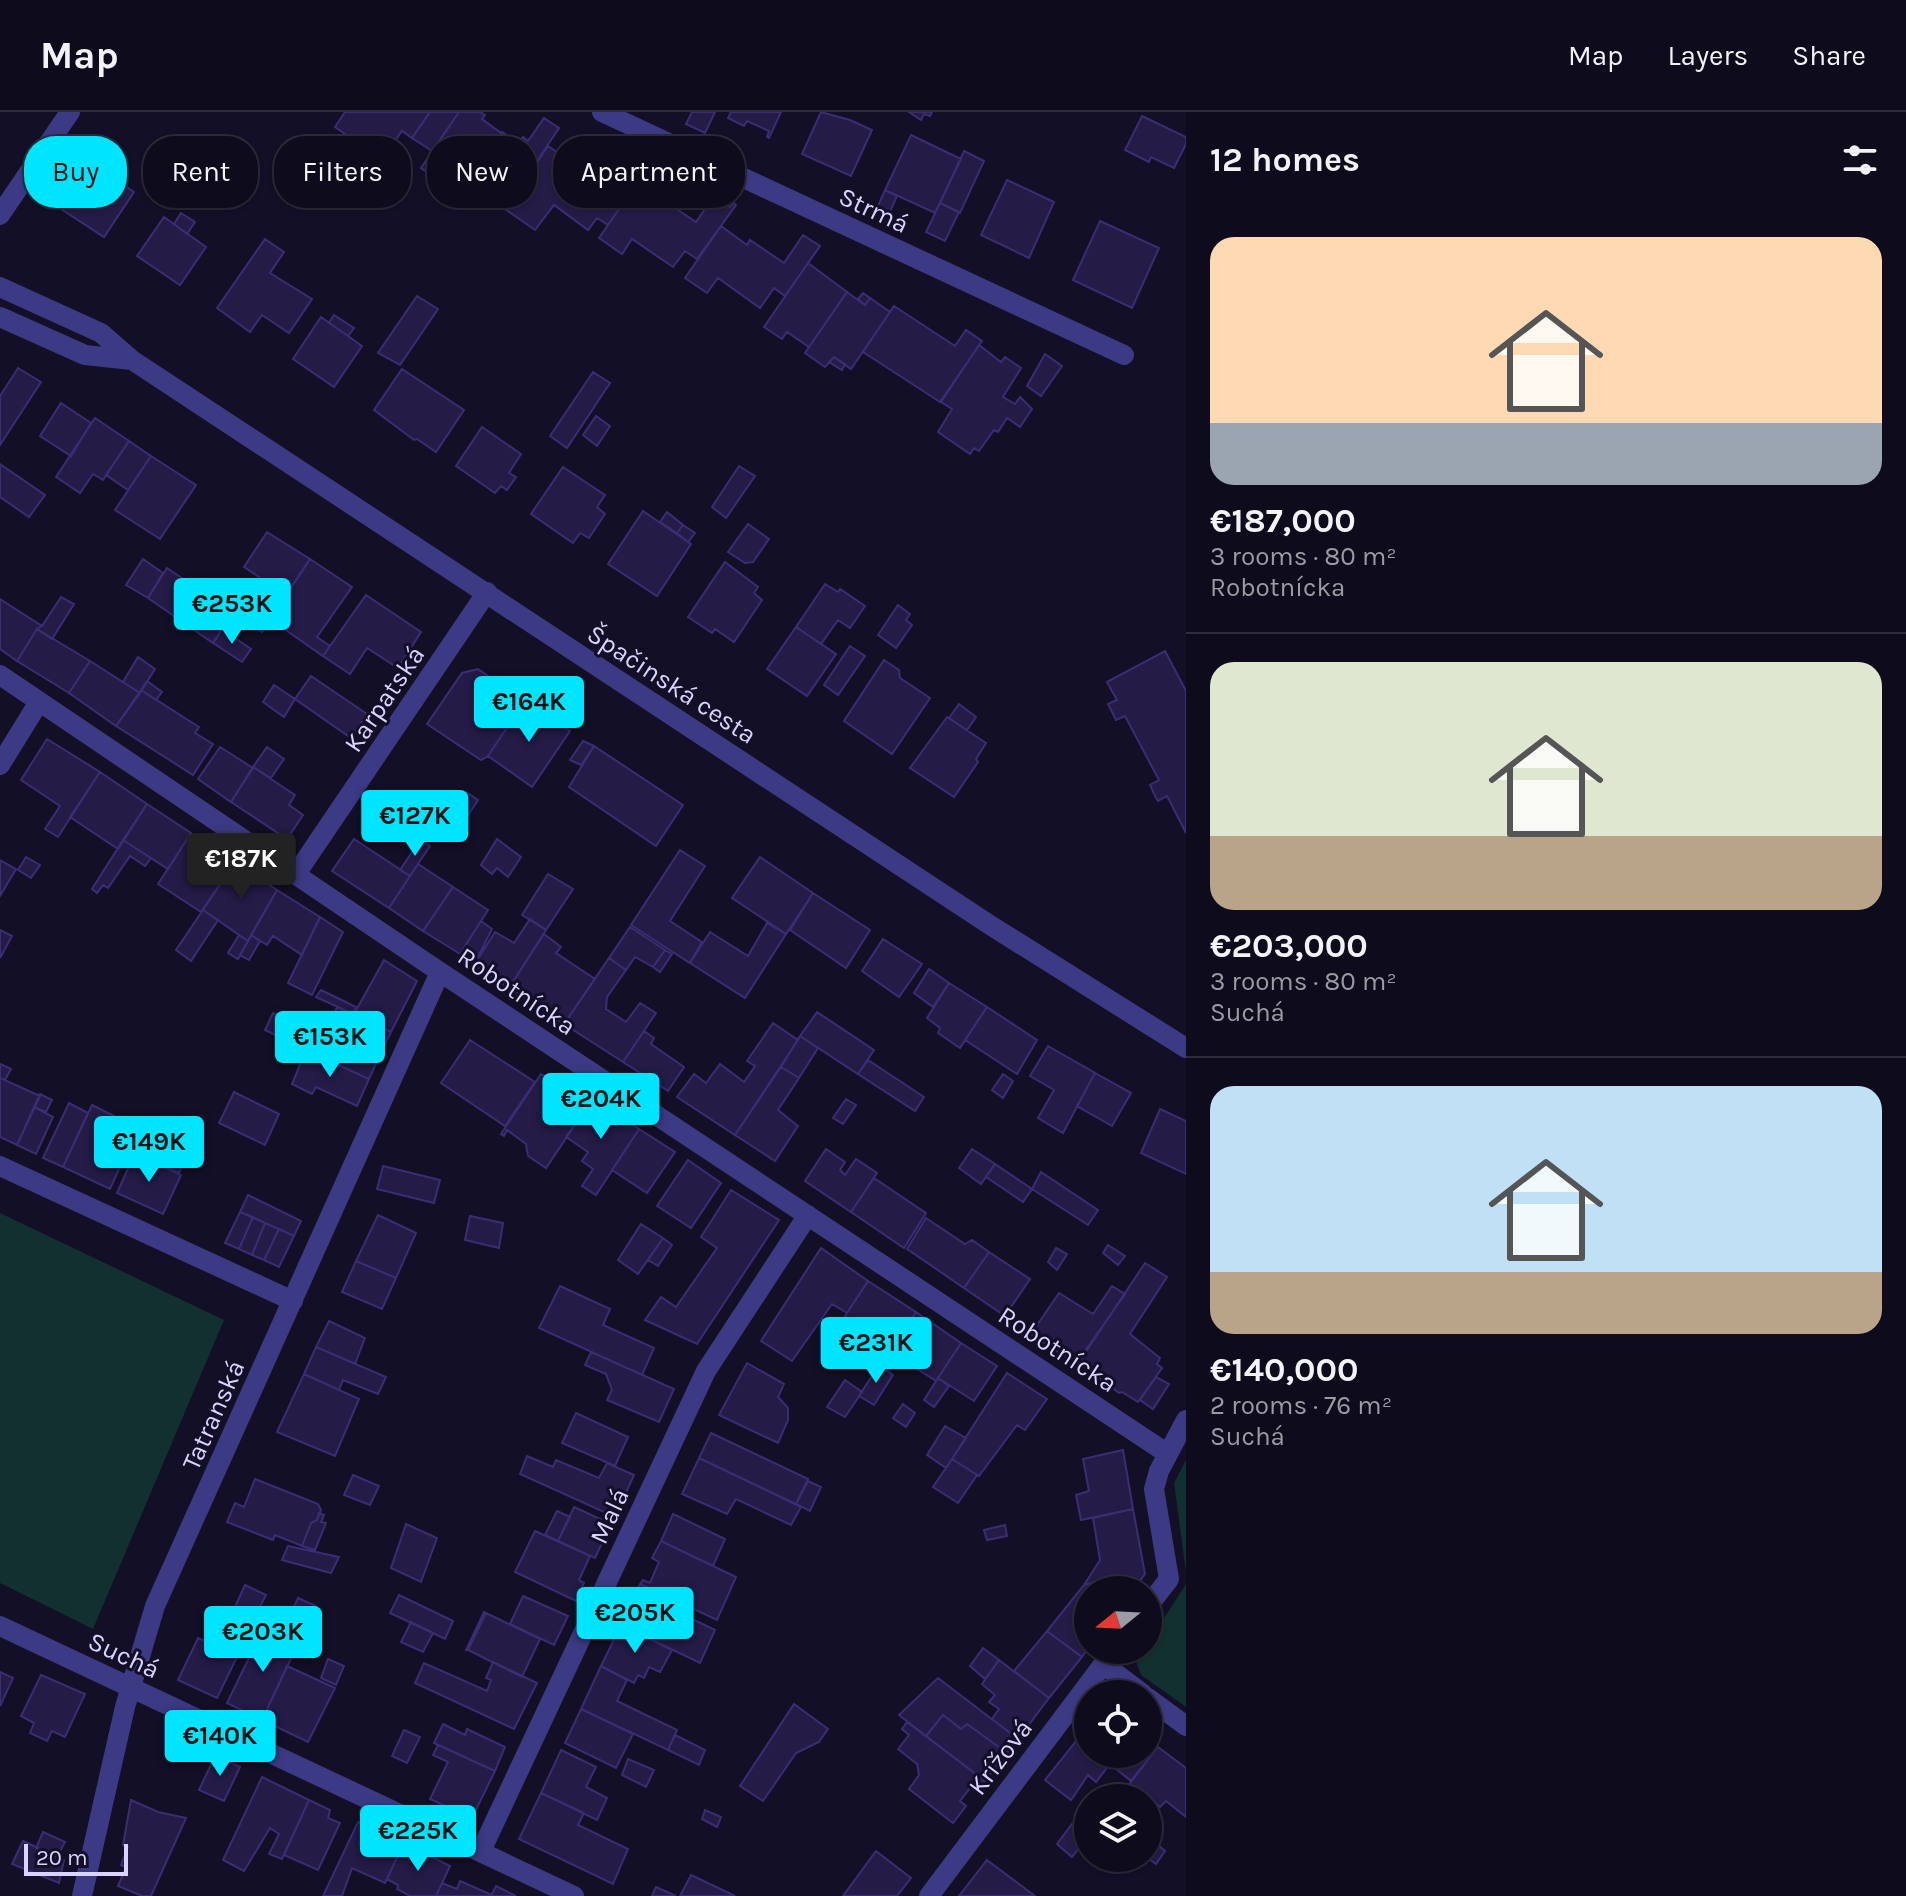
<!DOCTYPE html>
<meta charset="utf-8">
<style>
:root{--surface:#0e0b1c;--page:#1c1929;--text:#f1f3f6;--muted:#9b9ba3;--line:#2e2b3b;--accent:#00e5ff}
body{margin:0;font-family:Karla,sans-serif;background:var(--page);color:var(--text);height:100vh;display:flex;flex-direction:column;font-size:30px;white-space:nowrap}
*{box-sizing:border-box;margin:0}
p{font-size:26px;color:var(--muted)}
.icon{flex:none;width:44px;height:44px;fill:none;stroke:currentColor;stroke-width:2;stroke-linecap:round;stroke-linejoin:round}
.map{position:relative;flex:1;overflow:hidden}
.side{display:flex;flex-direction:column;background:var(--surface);width:720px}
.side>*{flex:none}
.guide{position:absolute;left:24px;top:24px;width:760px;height:72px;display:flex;gap:16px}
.needle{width:52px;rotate:252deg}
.tools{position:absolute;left:1074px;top:1464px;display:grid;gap:16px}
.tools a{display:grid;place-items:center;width:88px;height:88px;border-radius:50%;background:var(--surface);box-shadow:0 2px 6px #0004,0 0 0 2px var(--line);font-size:40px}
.scale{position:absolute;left:24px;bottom:20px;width:104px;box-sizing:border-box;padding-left:8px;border:4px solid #d9d4ff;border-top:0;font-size:22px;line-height:28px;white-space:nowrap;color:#d9d4ff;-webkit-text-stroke:6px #130f26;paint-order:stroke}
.price{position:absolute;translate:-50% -68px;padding:0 18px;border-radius:8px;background:var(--accent);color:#111;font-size:26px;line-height:52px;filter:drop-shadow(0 2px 4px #0008)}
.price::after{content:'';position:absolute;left:50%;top:48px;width:24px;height:18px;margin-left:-12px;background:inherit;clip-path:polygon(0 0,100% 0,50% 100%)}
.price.active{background:#222;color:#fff}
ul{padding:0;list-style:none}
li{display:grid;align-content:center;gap:16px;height:424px;padding:0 24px}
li+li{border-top:2px solid var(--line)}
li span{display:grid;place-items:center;height:248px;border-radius:24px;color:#555}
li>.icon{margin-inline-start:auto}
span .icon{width:144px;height:144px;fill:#fffc;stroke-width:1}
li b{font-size:34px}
h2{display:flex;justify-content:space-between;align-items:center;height:96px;padding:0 24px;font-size:34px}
.chip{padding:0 28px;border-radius:32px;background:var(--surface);box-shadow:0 2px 6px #0004,0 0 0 2px var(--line);font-size:28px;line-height:72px}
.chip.active{background:var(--accent);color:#111}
header{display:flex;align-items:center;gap:48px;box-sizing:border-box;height:112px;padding:0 40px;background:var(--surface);border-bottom:2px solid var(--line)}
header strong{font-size:38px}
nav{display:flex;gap:44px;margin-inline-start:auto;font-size:28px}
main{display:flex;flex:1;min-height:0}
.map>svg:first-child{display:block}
.green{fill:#12302f}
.building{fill:#241b47;stroke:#3b2d73;stroke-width:2}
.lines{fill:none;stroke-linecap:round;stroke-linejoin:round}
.minor{stroke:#3d3a85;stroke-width:20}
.tertiary{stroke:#3d3a85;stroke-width:20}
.labels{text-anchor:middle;stroke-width:6;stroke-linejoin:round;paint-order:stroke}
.street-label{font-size:26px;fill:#d9d4ff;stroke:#130f26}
</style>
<header>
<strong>Map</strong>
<nav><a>Map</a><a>Layers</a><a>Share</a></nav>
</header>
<main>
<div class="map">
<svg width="1186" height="1784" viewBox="0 0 1186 1784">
<rect width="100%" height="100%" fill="#130f26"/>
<!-- green -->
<path class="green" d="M0 1101 224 1208 93 1517 0 1471Z
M1186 1348V1460L1174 1371Z
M1186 1472V1595L1141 1563 1136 1549 1144 1538H1148V1531Z"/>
<!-- building -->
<path class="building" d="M345 0H430L412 26 402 19 386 41 371 29 365 36 335 15Z
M430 0H459L432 39 412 26Z
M459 0H480L485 3 482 7 501 21 462 78 443 64 439 69 421 56Z
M692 0H715L705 21 686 12Z
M731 0H781L769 26 767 25 769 19 747 9 744 14 728 6Z
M821 0 850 8 872 18 851 64 802 42Z
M909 0H932L930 4 924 2 921 8Z
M1142 4 1186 25V32L1174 56 1151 45 1149 50 1125 38Z
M544 6 559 16 507 94 491 83 486 92 463 76 502 20 518 31 523 25 528 29Z
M911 23 961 47 935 101 885 78Z
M548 34 565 45 568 43 613 74 630 51 644 60 608 113 597 106 588 118 554 93 535 118 505 97Z
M964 39 984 49 960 101 940 91Z
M103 46 115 55 110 64 96 55Z
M88 49 134 80 104 125 58 95Z
M311 51 324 60 316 72 302 63Z
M1007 68 1054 90 1029 146 981 123Z
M635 74 662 93 665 89 696 110 714 84 730 95 734 91 736 93 697 147 685 139 673 155 632 127 622 142 599 126Z
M885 78 897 84 889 102 877 96Z
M940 91 959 100 945 129 926 120Z
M181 101 195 110 187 122 174 112Z
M164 105 206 135 180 173 137 144Z
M1100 109 1159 136 1132 196 1073 168Z
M721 114 747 133 750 128 784 151 803 123 820 134 785 184 774 176 760 196 718 166 707 181 685 166Z
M265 127 284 140 270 161 312 187 289 221 262 203 250 220 217 196Z
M808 151 847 180 809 235 787 220 782 227 764 215Z
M847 180 865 193 870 186 890 200 851 257 834 245 825 255 805 241Z
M863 181 870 186 865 193 858 187Z
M417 184 438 197 400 253 378 241Z
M894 194 955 234 966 218 982 229 940 290 863 240Z
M334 203 354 216 348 224 329 211Z
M321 205 362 234 334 275 293 247Z
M979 233 1001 250 1005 245 1021 256 1003 285 1015 292 1020 285 1032 297 1020 315 1007 306 998 320 994 318 979 339 974 336 970 342 938 320 952 297 941 290Z
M1045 242 1062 254 1041 284 1027 274Z
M834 245 845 252 842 258 829 250Z
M18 256 41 270 0 333V284Z
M402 257 464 298 436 340 417 327 414 328 374 298Z
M593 260 610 271 567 336 550 324Z
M61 291 91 311 71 344 40 324Z
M596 304 610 314 597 334 583 323Z
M95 306 129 329 103 368 93 362 80 381 56 365Z
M482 315 521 342 509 361 516 365 507 378 501 374 495 381 456 354Z
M129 329 151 344 128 378 106 363Z
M151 344 196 373 160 427 115 398Z
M0 352 45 383 29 405 0 385Z
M739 354 755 364 726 406 712 395Z
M563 355 605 383 597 395 605 402 589 426 580 421 573 431 531 402Z
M643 399 691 432 657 484 608 452Z
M667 400 683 413 677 421 660 410Z
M748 412 769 427 753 450 745 451 728 440Z
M683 413 695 421 688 430 677 421Z
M267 420 310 447 262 520 241 506 240 495 259 465 244 455Z
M143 447 163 461 148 486 126 473Z
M310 447 352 475 317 525 330 534 323 544 270 507Z
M725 450 758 475 754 481 762 488 734 530 715 517 712 521 688 505Z
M167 456 233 501 213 531 148 486Z
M825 472 838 480 840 477 865 494 850 516 838 508 821 532 796 515Z
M366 483 421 520 398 556 367 536 350 562 323 544Z
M61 485 74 492 52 527 37 517 42 514Z
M0 487 42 514 37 517 17 549 0 537Z
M898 493 910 502 906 508 912 513 896 536 878 523Z
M796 515 836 542 807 584 767 557Z
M37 517 90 549 69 581 17 549Z
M222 517 251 537 242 550 213 531Z
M850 534 865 544 838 583 824 573Z
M1165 539 1186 579V721L1167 684 1158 689 1156 686 1150 673 1159 668 1125 604 1116 608 1108 592 1117 588 1107 570Z
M138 545 155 557 140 581 123 570Z
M884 548 899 558 900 566 930 586 892 642 844 609Z
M90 549 140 581 116 614 69 581Z
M478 557 524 590 488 644 481 648 427 612 462 561Z
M311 564 367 602 351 626 295 587Z
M147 569 162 580 156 588 141 578Z
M274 573 295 587 284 605 263 590Z
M141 578 199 615 195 621 213 632 193 663 116 614Z
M524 590 570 619 532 675 488 644Z
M959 592 976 605 967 618 949 606Z
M947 605 986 631 976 647 978 650 954 685 910 656Z
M47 627 100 660 58 725 45 717 60 694 21 668Z
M583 629 594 634 581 653 570 648Z
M594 634 683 693 656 734 569 675Z
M220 635 253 656 231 690 198 667Z
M267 635 284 647 271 666 253 655Z
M253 655 295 683 289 693 303 703 287 727 231 690Z
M100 660 147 692 118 737 70 705Z
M466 680 478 688 467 705 454 697Z
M147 692 191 721 168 757 123 728Z
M454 697 467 705 459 717 446 709Z
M191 721 235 750 201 800 158 772Z
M354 727 410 764 389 796 332 759Z
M421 727 430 734 410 764 400 758Z
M497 727 521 745 508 765 497 756 492 762 481 753Z
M123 728 151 746 145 754 130 744 108 776 103 773 97 781 92 777Z
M680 738 705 754 670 809 702 830 690 851 631 813Z
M26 745 40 753 31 766 18 758Z
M760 745 813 781 786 822 732 786Z
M0 748 16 757 0 784Z
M235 750 277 778 248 829 203 798Z
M418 752 453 775 423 819 389 796Z
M548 762 573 777 546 818 522 803Z
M453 775 488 798 460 842 423 819Z
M277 778 320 805 302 843 273 824 267 833 251 823Z
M813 781 870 818 846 856 790 818Z
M203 798 218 808 191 849 176 838Z
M320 805 343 820 312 883 288 871Z
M530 807 546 818 509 876 474 853 495 820 514 831Z
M481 809 492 817 474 853 460 842Z
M767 811 786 822 745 886 690 851 710 820 748 844Z
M630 815 665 838 653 855 635 845 626 858 609 846Z
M0 818 12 824 0 846Z
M544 822 561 835 556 841 595 867 564 912 509 876Z
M239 823 248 829 238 847 228 841Z
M251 823 260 829 249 848 240 843Z
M883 827 922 852 899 885 862 859Z
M665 838 672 842 660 860 653 855Z
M609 846 626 858 607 885 606 897 626 910 640 891 656 901 623 950 564 912Z
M384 848 417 869 391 920 354 902Z
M929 857 949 871 933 895 914 881Z
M949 871 987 895 960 936 938 921 940 916 927 906Z
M321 878 356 895 353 902 316 885Z
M337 895 391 920 381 940 328 914Z
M987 895 1037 928 1017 962 965 928Z
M817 900 874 938 858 962 800 924Z
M273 901 292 911 283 927 265 918Z
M773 911 798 928 735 1023 677 985 694 962 706 971 720 952 744 970 755 954 747 949Z
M644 919 654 926 651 932 684 955 668 979 623 950Z
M800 924 818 936 799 966 781 955Z
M304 925 337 940 331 950 299 935Z
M345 926 380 943 369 967 331 950Z
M470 928 535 970 505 1014 441 971Z
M1048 934 1095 961 1063 1021 1038 1006 1054 978 1030 964Z
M306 938 369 967 357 994 316 975 312 982 292 972Z
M868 948 924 985 915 999 858 962Z
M0 952 11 957 5 968 0 966Z
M781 955 799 966 778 998 798 1014 775 1049 735 1023Z
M1095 961 1131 981 1112 1014 1077 994Z
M541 962 569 981 574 974 593 986 546 1056 528 1044 526 1032 507 1018 504 1024 501 1022Z
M1003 962 1013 969 1003 986 992 978Z
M0 966 40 984 17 1033 0 1025Z
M234 980 279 1002 265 1033 219 1011Z
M40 982 52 988 46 1000 34 995Z
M593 986 639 1017 596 1083 582 1074 593 1057 582 1049 588 1040 566 1025Z
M846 987 856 993 843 1012 833 1006Z
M69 991 88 1001 63 1055 43 1046Z
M92 993 120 1007 108 1031 127 1040 110 1077 63 1055Z
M34 995 53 1005 36 1042 17 1033Z
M1160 997 1186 1009V1062L1141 1041Z
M147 1015 166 1025 154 1050 135 1041Z
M639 1017 675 1040 647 1081 612 1058Z
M826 1037 845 1050 840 1058 845 1063 856 1047 877 1061 851 1100 805 1069Z
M972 1037 995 1052 981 1072 959 1056Z
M135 1041 181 1063 163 1102 117 1081Z
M165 1046 182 1054 179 1061 161 1053Z
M688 1048 721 1071 691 1116 657 1094Z
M995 1052 1032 1077 1023 1090 986 1065Z
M383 1054 440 1068 434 1091 377 1077Z
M1041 1060 1098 1098 1088 1113 1032 1077Z
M874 1066 926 1101 904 1136 851 1100Z
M731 1078 779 1108 697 1232 645 1208 661 1185 676 1195 717 1136 701 1125Z
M248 1083 301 1109 294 1124 240 1100Z
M240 1100 253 1105 239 1137 225 1131Z
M378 1103 416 1121 396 1166 356 1149Z
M470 1104 503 1111 499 1136 465 1128Z
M253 1105 265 1111 252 1143 239 1137Z
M926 1106 965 1132 972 1128 989 1140 964 1176 907 1137Z
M265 1111 279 1117 264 1148 252 1143Z
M641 1112 663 1126 638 1162 618 1148Z
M279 1117 294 1124 279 1155 264 1148Z
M663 1126 672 1133 658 1154 648 1148Z
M1108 1133 1125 1144 1118 1153 1103 1141Z
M821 1136 868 1169 847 1201 832 1192 792 1249 761 1229Z
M1056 1136 1067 1142 1057 1158 1048 1150Z
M989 1140 1030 1167 1005 1204 964 1176Z
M356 1149 396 1166 382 1197 342 1180Z
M1145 1151 1167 1165 1130 1222 1160 1246 1157 1252 1162 1256 1138 1290 1122 1280 1119 1281 1079 1250Z
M868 1169 916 1200 893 1233 866 1215 856 1231 836 1218Z
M560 1174 610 1197 603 1213 654 1236 642 1263 539 1216Z
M1112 1174 1125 1182 1076 1252 1031 1222 1059 1181 1093 1202Z
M916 1200 961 1231 936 1269 889 1239Z
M329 1209 365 1226 355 1252 316 1235Z
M961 1231 997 1254 974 1289 938 1266Z
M316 1235 386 1265 378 1282 343 1268 339 1278 304 1262Z
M591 1240 674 1277 659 1310 607 1288 612 1278 606 1262 585 1253Z
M747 1251 784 1272 778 1285 788 1296V1308L778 1331 719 1303Z
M879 1253 893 1263 874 1293 859 1284Z
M1007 1261 1047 1287 1025 1318 1017 1313 979 1364 952 1347Z
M304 1262 359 1287 335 1344 277 1320Z
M1156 1265 1169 1272 1153 1297 1140 1288Z
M938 1266 949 1274 934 1295 924 1288Z
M845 1268 862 1280 845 1305 827 1295Z
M903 1292 915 1301 906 1315 893 1306Z
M576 1301 628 1325 615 1354 562 1331Z
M945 1314 966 1326 946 1356 927 1343Z
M711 1321 808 1367 796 1392 699 1346Z
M1123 1338 1133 1397 1081 1408 1076 1383 1089 1379 1083 1347Z
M527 1344 553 1355 556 1348 599 1366 607 1351 634 1363 615 1405 520 1362Z
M699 1346 801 1395 791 1413 736 1387 727 1402 682 1382Z
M952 1347 977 1363 958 1391 933 1375Z
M353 1363 379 1374 370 1393 344 1383Z
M255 1367 318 1392 321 1398 317 1408 311 1411 302 1434 275 1423 273 1428 227 1410 235 1391 244 1395Z
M808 1369 821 1375 810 1399 796 1392Z
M574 1395 611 1412 595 1446 558 1429Z
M1133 1397 1145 1462 1133 1478H1106L1095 1470 1084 1473 1100 1448 1093 1406Z
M557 1399 570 1405 558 1429 545 1423Z
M319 1401 324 1403 321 1410 326 1411 315 1438 302 1434 311 1411 317 1408Z
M673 1402 725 1427 713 1454 661 1429Z
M406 1412 437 1426 421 1470 391 1456Z
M1005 1413 1007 1424 987 1428 984 1418Z
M535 1419 590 1444 579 1468 584 1471 576 1489 515 1460Z
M661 1429 736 1465 717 1508 640 1472 643 1468 650 1471 659 1450 652 1446Z
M288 1434 339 1445 331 1461 282 1448Z
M1095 1470 1106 1478H1088V1536L1082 1545 1047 1519 1084 1473Z
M640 1472 692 1496 688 1505 715 1518 700 1551 631 1518 642 1495 632 1489Z
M245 1473 266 1483 247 1520 228 1510Z
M399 1483 453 1509 445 1527 390 1501Z
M523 1484 568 1504 554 1533 510 1512Z
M298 1486 316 1494 298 1532 288 1527 292 1520 284 1516Z
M484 1500 486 1501 468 1538H466Z
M486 1501 540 1527 522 1565 468 1538Z
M411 1510 433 1521 423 1540 401 1530Z
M621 1513 672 1538 660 1560 649 1555 644 1566 638 1563 634 1571 601 1554Z
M268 1517 298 1532 262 1608 227 1591 261 1521 265 1523Z
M1047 1519 1082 1545 1049 1586 1014 1559Z
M198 1526 237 1545 217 1586 178 1568Z
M983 1536 999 1548 985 1567 970 1554Z
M328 1547 344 1554 336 1573 321 1566Z
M999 1548 1049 1586 1018 1627 992 1607 999 1597 989 1590 995 1583 982 1572Z
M493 1550 537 1571 514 1617 415 1571 424 1551 487 1579 491 1568 486 1566Z
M287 1554 335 1576 308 1630 262 1608Z
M601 1554 627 1568 617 1589 677 1618 668 1638 581 1597Z
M0 1560 13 1566 0 1594Z
M41 1563 85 1582 65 1625 52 1619 47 1629 30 1621 34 1611 21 1604Z
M938 1566 1018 1627 1007 1641 967 1612 961 1617 943 1603 926 1624 899 1603Z
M794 1592 828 1617 819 1630 796 1641 763 1689 740 1674Z
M581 1597 633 1622 616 1656 565 1631Z
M943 1603 961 1617 967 1612 1007 1641 985 1669 926 1624Z
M907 1610 985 1669 983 1671 977 1667 960 1689 966 1694 953 1711 909 1677 919 1663 917 1652 898 1637 909 1623 902 1617Z
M443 1612 465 1623 467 1617 505 1635 495 1659 434 1631Z
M1088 1614V1642H1148V1627L1158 1635 1131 1669 1110 1652 1096 1670 1088 1663 1071 1688 1045 1668Z
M404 1618 420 1625 407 1651 392 1644Z
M675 1623 705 1638 699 1653 668 1638Z
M438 1633 495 1659 472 1706 430 1687 448 1650 433 1643Z
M1158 1635 1186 1656V1705L1166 1689 1160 1695 1150 1686 1148 1688V1686L1120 1684Z
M561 1638 596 1655 586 1675 607 1686 597 1708 541 1681Z
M215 1644 240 1655 224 1689 199 1678Z
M628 1647 654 1658 646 1675 622 1663Z
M262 1665 309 1688 282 1747 269 1742 279 1722 270 1716 244 1759 223 1748Z
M541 1681 584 1701 578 1713 628 1737 613 1772 519 1727Z
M131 1688 158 1700 186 1706 151 1784H142L118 1774 126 1755 121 1753 128 1735 123 1733Z
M309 1688 330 1698 328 1706 340 1711 318 1758 284 1743Z
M705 1698 721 1705 717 1715 702 1707Z
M358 1710 404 1731 385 1771 352 1756 342 1784H323Z
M1072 1712 1088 1725 1072 1745 1057 1732Z
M43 1720 65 1730 57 1745 36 1736Z
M1148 1724 1165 1739 1156 1752 1148 1746Z
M23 1729 64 1748 59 1771 12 1752Z
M404 1731 450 1754 436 1784H410L397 1777 398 1773 387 1767Z
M876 1739 911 1766 897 1784H843Z
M987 1748 1035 1784H959Z
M691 1763 735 1784H680Z
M460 1769 492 1783 491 1784H436L442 1771 457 1777Z
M496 1774 516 1784H491Z
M656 1775 676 1784H652Z"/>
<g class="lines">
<!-- minor -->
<path class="minor" d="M602 0 1124 243
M0 103 70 0
M0 563 440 860 1168 1342
M0 653 39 590
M296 762 487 480
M0 1054 293 1189
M1148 1494 1169 1467 1154 1377 1159 1359 1186 1308
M0 1514 574 1784
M1103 1552 1143 1582
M1148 1586 1186 1614
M481 1739 706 1259 808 1103
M82 1784 125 1595 155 1494 440 860
M929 1784 1114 1538"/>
<!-- tertiary -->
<path class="tertiary" d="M0 175 101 221 132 248 990 813 1186 936
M0 205 85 243 132 248"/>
</g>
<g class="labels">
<!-- street labels -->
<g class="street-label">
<text transform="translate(874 98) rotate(25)" y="9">Strmá</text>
<text transform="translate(672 572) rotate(33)" y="9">Špačinská cesta</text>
<text transform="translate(384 587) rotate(-56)" y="9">Karpatská</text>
<text transform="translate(517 879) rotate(34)" y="9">Robotnícka</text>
<text transform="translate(1058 1237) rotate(33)" y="9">Robotnícka</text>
<text transform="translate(213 1303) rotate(-66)" y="9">Tatranská</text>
<text transform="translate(609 1404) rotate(-65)" y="9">Malá</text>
<text transform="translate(124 1543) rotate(25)" y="9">Suchá</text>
<text transform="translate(1000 1645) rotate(-53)" y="9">Krížová</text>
</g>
</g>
</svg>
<div class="tools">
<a><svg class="needle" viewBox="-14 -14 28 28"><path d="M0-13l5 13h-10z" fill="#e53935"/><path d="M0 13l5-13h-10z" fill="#9b9ba3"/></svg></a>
<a><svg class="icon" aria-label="locate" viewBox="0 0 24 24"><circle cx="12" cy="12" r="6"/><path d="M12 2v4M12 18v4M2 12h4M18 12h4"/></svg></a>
<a><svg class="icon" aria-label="layers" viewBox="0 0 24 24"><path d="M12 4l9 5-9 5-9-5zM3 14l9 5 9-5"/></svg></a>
</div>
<div class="scale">20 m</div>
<b class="price" style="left:232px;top:534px">€253K</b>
<b class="price" style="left:529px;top:632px">€164K</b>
<b class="price" style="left:415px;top:746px">€127K</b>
<b class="price active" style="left:241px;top:789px">€187K</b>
<b class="price" style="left:330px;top:967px">€153K</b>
<b class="price" style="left:601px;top:1029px">€204K</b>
<b class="price" style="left:149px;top:1072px">€149K</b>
<b class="price" style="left:876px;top:1273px">€231K</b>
<b class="price" style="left:635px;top:1543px">€205K</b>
<b class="price" style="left:263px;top:1562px">€203K</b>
<b class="price" style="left:220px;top:1666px">€140K</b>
<b class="price" style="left:418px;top:1761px">€225K</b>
<div class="guide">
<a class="chip active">Buy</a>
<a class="chip">Rent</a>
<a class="chip">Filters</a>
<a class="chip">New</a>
<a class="chip">Apartment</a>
</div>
</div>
<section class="side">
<h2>12 homes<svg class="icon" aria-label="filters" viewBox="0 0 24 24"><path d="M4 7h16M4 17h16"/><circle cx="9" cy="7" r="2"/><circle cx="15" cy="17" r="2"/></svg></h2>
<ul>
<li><span style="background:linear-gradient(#ffd9b3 75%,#9aa5b1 0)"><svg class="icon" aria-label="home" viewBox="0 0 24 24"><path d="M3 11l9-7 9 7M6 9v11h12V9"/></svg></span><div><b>€187,000</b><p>3 rooms · 80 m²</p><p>Robotnícka</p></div></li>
<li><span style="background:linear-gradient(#dfe7d0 70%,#b9a48a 0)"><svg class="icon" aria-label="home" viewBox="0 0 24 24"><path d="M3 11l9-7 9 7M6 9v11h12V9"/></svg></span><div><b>€203,000</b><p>3 rooms · 80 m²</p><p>Suchá</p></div></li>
<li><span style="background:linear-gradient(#bfe0f5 75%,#b9a48a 0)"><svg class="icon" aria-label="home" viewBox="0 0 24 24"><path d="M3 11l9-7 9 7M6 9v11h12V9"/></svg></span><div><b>€140,000</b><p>2 rooms · 76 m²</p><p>Suchá</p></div></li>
</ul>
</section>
</main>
